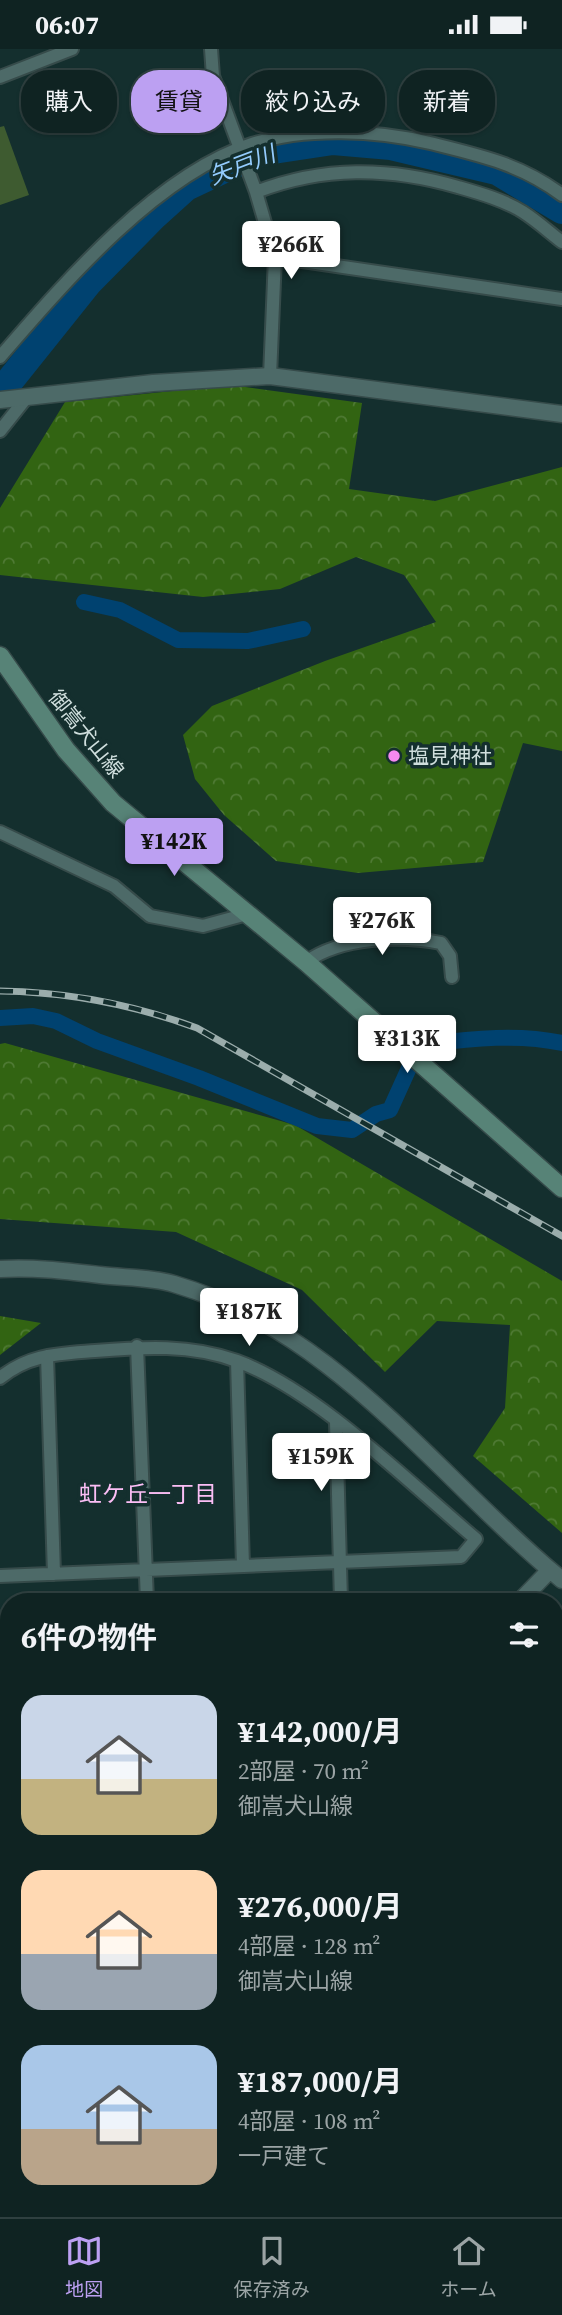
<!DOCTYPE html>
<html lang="ja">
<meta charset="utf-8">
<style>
:root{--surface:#0f2322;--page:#1d2f2f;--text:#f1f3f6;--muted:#9ba4a5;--line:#2f4040;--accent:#bca0f2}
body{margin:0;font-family:"Source Serif 4","Noto Sans JP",serif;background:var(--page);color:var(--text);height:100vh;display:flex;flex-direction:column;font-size:26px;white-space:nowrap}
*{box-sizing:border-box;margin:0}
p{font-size:23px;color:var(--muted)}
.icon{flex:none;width:38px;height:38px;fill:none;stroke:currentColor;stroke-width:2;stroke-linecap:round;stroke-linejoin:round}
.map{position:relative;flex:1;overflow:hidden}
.panel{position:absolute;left:0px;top:1544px;width:564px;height:625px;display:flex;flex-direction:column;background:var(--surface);border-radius:28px 28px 0 0;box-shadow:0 2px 5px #0004,0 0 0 2px var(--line)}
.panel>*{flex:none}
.top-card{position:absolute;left:21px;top:21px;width:522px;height:63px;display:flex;gap:14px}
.price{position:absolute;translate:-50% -60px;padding:0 16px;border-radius:7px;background:#fff;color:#222;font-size:23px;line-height:46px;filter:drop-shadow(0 2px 4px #0008)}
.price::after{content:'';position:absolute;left:50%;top:42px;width:21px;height:16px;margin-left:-10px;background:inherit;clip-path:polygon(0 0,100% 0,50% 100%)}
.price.current{background:var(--accent);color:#111}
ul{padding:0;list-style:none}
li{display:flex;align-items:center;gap:21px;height:175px;padding:0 21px}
li span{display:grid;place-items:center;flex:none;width:196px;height:140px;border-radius:21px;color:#555}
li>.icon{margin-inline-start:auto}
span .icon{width:84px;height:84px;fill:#fffc;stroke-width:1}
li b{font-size:30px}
h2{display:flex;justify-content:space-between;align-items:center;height:84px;padding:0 21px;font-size:30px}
.chip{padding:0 24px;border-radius:28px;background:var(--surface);box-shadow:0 2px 5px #0004,0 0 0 2px var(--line);font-size:24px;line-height:63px}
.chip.current{background:var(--accent);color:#111}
.status{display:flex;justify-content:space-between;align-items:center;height:49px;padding:0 35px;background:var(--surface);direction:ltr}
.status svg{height:19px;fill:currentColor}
.dock{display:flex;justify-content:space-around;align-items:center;height:98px;border-top:2px solid var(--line);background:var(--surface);font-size:19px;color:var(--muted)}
.dock a{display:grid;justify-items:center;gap:4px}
.dock .current{color:var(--accent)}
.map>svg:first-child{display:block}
.forest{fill:url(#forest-crowns)}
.park{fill:#3e5b30}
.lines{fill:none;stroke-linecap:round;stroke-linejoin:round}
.canal{stroke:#004270;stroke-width:16}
.river{stroke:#004270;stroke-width:28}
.minor-casing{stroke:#364b4a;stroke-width:16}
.tertiary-casing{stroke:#364b4a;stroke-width:19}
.secondary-casing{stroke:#364b4a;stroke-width:21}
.minor{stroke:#4d6a68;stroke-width:12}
.tertiary{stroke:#4d6a68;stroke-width:16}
.secondary{stroke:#578377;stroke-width:18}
.rail-casing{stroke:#9badac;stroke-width:7}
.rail{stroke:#142f2e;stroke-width:4.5;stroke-dasharray:13;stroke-linecap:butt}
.poi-dot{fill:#f589ef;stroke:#142f2e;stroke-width:2.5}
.labels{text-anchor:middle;stroke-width:7;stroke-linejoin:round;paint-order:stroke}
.street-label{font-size:21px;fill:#cfdedd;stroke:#142f2e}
.poi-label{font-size:21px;fill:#cfdedd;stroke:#142f2e;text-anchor:start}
.water-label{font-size:23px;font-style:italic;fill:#94ccfe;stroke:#142f2e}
.neighbourhood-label{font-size:23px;fill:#fbbef5;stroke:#142f2e}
</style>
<div class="status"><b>06:07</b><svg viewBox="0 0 49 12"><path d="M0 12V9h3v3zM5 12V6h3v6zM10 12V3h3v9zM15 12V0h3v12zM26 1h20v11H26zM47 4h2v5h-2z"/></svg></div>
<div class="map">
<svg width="562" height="2168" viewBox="0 0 562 2168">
<defs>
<pattern id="forest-crowns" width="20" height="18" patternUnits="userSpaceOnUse" patternTransform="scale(1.75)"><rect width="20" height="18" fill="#326412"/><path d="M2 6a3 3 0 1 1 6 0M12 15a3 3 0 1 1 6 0" fill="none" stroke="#4f7a34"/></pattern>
</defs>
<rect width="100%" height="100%" fill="#142f2e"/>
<!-- forest -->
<path class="forest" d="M231 336 362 354 349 440 435 452 562 418V702L523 694 483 813 358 824 276 812 224 766 195 730 183 686 212 657 325 612 436 573 404 526 356 508 280 540 203 548 0 526V459L65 353Z
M5 994 295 1076 562 1232V1484L473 1407 505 1359 510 1276 437 1272 385 1323 302 1241 176 1183 0 1170V995Z
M0 1267 41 1274 0 1306Z"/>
<!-- park -->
<path class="park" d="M4 77 29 146 0 156V78Z"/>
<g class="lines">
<!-- canal -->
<path class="canal" d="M84 553 120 561 178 591 248 592 303 580
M0 969 33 967 56 972 97 992 199 1029 317 1077 352 1081 376 1065 390 1061 409 1019 430 995C473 989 520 985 562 994"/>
<!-- river -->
<path class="river" d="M0 344 88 234 155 166 186 138 260 103 333 92 391 97 497 122 562 161"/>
<defs>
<path id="minor" d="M211 0 213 27 256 143 275 208 270 327
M0 28 72 0
M256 143C323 117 389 118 458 138 479 144 504 151 523 163 537 172 549 183 562 193
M275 208 562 250
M0 308C64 234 157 125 252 95 306 78 376 81 430 94 479 106 521 115 562 146
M0 382 27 348
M0 783 114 837 150 867 203 877 247 865
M306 913C341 888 400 886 441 894L450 907 452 928
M137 1297 147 1552
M47 1307 54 1525
M237 1312 243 1517
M0 1329C29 1305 59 1305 95 1302 143 1298 191 1295 237 1312 318 1342 409 1434 476 1490L461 1508 0 1527
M336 1373 341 1552
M555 1617 562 1623
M555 1684H562
M0 1706 9 1705
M0 1962 9 1961
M555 1967H562
M185 2160 186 2168
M274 2160V2168
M368 2160V2168
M460 2160V2168
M551 2160V2168"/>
<path id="tertiary" d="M0 351 153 334 270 327 562 365
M0 1220C34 1218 66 1222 100 1226 124 1229 151 1228 174 1235 336 1282 437 1428 562 1531
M520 1552 550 1521
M86 2160V2168"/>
<path id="secondary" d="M0 607 66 701 113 754 306 913 562 1139"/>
</defs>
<!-- minor casing -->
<use href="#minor" class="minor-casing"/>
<!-- tertiary casing -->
<use href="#tertiary" class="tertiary-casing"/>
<!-- secondary casing -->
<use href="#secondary" class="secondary-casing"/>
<!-- minor -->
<use href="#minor" class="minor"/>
<!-- tertiary -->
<use href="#tertiary" class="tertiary"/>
<!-- secondary -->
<use href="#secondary" class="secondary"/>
<defs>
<path id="rail" d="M0 942C69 943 132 955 197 979L562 1187"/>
</defs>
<!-- rail casing -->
<use href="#rail" class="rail-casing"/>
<!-- rail -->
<use href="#rail" class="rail"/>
</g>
<!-- markers -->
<circle class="poi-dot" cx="394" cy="707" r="7"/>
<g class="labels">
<!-- street labels -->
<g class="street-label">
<text transform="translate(86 685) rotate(51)" y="7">御嵩犬山線</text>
</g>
<!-- poi labels -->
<g class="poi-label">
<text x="408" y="714">塩見神社</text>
</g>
<!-- water labels -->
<g class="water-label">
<text transform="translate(242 116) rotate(-21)" y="8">矢戸川</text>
</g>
<!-- neighbourhood labels -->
<g class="neighbourhood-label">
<text x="148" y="1453">虹ケ丘一丁目</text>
</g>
</g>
</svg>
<b class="price" style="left:291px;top:232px">¥266K</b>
<b class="price current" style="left:174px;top:829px">¥142K</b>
<b class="price" style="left:382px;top:908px">¥276K</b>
<b class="price" style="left:407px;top:1026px">¥313K</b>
<b class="price" style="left:249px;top:1299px">¥187K</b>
<b class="price" style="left:321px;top:1444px">¥159K</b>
<div class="top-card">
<a class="chip">購入</a>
<a class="chip current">賃貸</a>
<a class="chip">絞り込み</a>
<a class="chip">新着</a>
</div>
<section class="panel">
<h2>6件の物件<svg class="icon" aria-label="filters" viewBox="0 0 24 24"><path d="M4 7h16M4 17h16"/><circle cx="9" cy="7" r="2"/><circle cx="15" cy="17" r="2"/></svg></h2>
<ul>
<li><span style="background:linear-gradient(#c9d6e8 60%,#c2b280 0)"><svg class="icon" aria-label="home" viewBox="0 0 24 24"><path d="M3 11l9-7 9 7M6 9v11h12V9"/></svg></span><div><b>¥142,000/月</b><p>2部屋 · 70 m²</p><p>御嵩犬山線</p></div></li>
<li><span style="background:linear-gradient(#ffd9b3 60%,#9aa5b1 0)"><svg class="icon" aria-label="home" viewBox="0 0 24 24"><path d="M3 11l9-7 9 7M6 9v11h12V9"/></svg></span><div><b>¥276,000/月</b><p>4部屋 · 128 m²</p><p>御嵩犬山線</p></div></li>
<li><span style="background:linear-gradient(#a9c7e8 60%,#b9a48a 0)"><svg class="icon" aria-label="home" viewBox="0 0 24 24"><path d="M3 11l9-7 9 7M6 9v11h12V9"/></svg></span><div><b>¥187,000/月</b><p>4部屋 · 108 m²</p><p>一戸建て</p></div></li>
</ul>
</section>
</div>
<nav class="dock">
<a class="current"><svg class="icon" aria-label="map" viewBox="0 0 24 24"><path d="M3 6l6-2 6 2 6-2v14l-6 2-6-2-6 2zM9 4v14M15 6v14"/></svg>地図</a>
<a><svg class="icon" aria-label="saved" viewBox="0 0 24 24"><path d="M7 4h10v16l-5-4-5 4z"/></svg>保存済み</a>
<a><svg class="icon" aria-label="home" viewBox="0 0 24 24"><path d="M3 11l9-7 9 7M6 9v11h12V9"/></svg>ホーム</a>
</nav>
